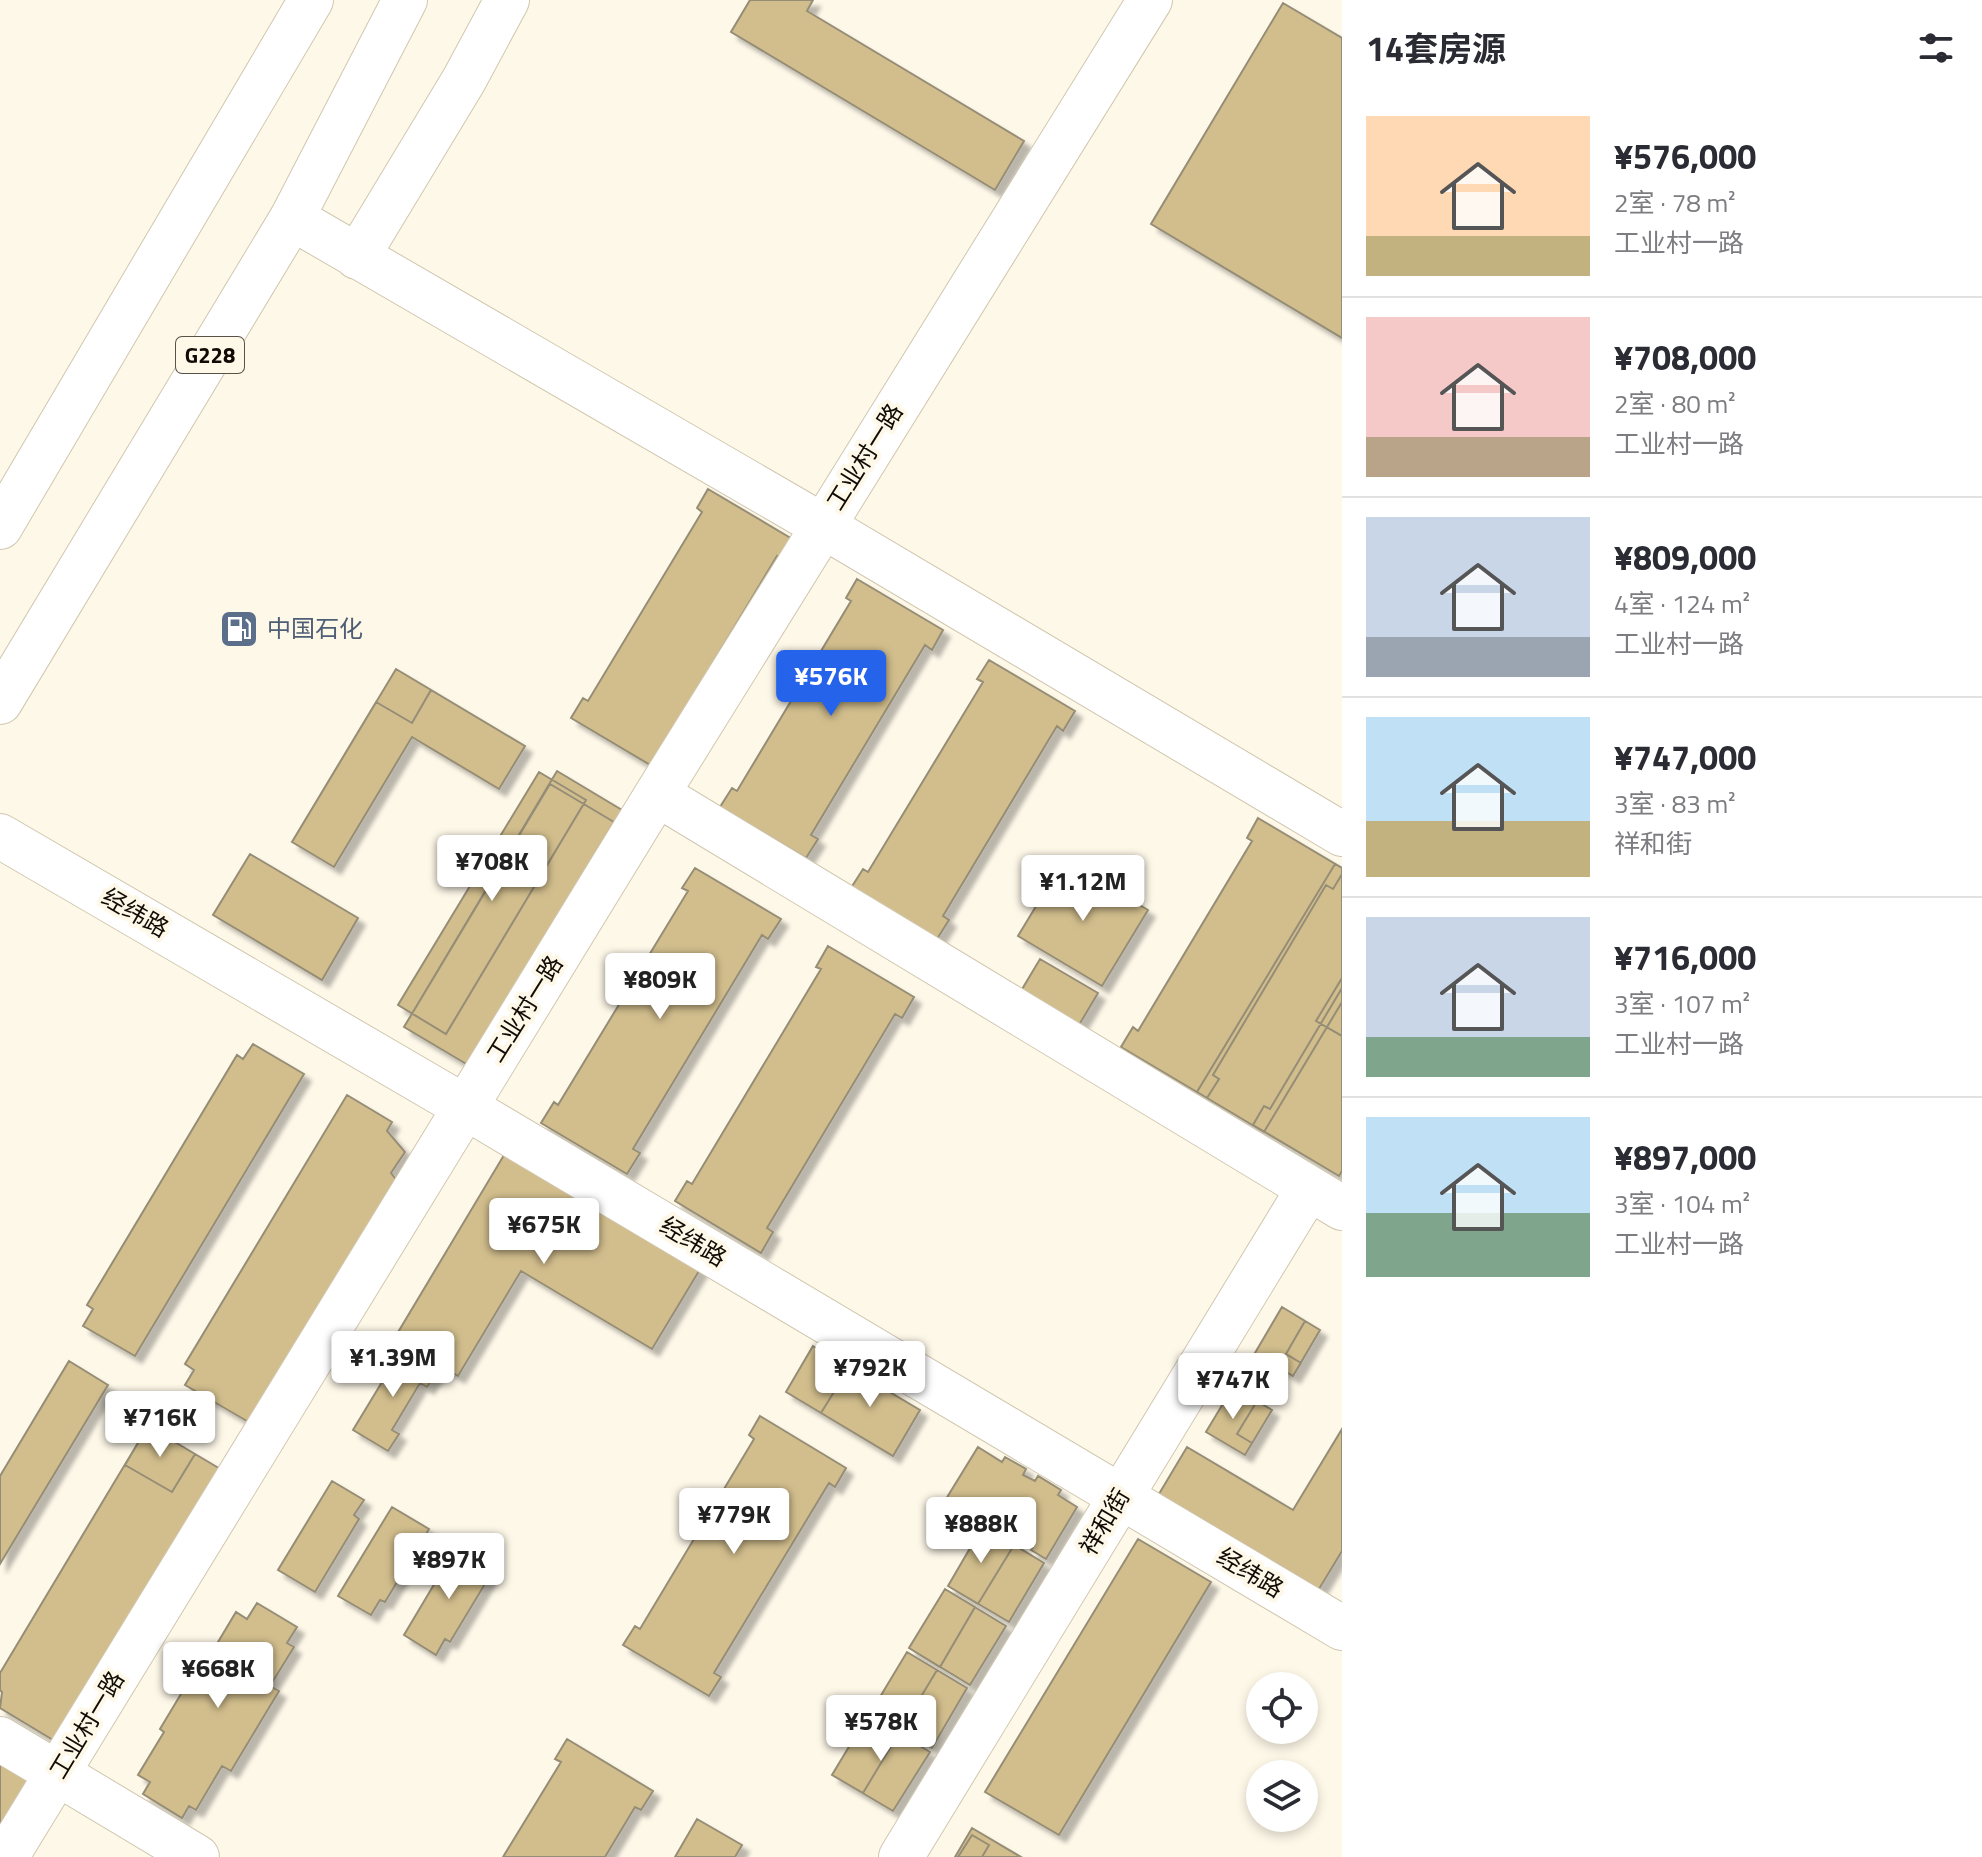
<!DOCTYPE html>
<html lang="zh">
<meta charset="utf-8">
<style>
:root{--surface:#fff;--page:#f7f7f7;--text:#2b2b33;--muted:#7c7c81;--line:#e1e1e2;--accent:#2563eb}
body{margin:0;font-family:"Titillium Web","Noto Sans SC",sans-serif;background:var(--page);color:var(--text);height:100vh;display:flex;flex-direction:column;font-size:30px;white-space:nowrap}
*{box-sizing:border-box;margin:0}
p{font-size:26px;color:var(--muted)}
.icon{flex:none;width:44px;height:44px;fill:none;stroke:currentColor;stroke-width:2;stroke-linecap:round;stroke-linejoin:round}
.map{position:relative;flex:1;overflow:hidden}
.sheet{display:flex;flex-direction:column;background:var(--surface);width:640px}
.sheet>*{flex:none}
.buttons{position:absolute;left:1246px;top:1672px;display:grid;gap:16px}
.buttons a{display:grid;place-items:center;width:72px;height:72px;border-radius:50%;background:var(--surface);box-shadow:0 4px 12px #0003;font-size:40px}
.price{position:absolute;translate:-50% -68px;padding:0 18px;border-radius:8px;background:#fff;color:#222;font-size:26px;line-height:52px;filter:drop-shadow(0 2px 4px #0008)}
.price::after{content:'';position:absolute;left:50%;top:48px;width:24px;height:18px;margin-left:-12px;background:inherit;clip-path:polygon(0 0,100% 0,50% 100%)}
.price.on{background:var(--accent);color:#fff}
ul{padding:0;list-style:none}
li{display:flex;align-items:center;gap:24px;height:200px;padding:0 24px}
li+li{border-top:2px solid var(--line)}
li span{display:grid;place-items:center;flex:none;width:224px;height:160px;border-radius:0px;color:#555}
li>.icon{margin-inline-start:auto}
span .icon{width:96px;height:96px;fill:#fffc;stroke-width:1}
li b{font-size:34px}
h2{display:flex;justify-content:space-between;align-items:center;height:96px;padding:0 24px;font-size:34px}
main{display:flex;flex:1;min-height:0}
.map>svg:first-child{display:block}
.building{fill:#d2be8d;stroke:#968d76;stroke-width:2;filter:url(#shadow)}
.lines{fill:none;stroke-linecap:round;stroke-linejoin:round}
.minor-casing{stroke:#d1c7b0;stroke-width:46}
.highway-casing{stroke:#d1c7b0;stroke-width:46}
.minor{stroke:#fff;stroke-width:44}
.highway{stroke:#fff;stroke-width:44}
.labels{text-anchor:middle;stroke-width:8;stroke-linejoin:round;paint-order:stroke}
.shield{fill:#fef8e9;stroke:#575349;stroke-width:2}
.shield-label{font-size:22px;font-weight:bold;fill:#100c05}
.street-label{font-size:24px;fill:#100c05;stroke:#fef8e9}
.service-label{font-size:24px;fill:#4e5e75;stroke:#fef8e9;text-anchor:start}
</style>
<main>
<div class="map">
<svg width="1342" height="1857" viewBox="0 0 1342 1857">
<defs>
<filter id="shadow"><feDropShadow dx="7" dy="7" stdDeviation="2" flood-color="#0004"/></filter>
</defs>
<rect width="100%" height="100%" fill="#fef8e9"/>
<!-- building -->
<path class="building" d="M750 0H813L807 11 1024 141 995 190 731 32Z
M1283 3 1342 38V338L1151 224Z
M708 489 794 540 783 560 777 556 663 746 657 769 571 718 583 698 588 701 702 512 697 508Z
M857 579 943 630 932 650 925 645 811 835 818 839 806 858 720 807 732 788 737 791 851 601 846 598Z
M989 660 1075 711 1063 731 1057 726 943 916 949 920 937 939 851 888 863 869 868 872 983 682 977 679Z
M396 669 525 746 499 789 412 737 334 867 292 842Z
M431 690 525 746 499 789 412 737 334 867 292 842 376 702 412 723Z
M557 771 622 810 468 1065 404 1027Z
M539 772 586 800 446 1034 398 1005Z
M550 784 614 822 468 1065 404 1027Z
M1258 818 1342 868V874L1333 889 1326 885 1213 1075 1219 1079 1207 1098 1121 1047 1133 1027 1138 1031 1252 841 1247 838Z
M250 854 358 918 322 980 213 915Z
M1064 860 1148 910 1102 986 1018 936Z
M1335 864 1342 868V1002L1264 1132 1197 1092Z
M695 868 781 919 768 939 762 935 633 1149 640 1153 627 1174 541 1123 554 1102 558 1105 688 891 682 888Z
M828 946 914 997 902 1018 895 1014 767 1228 773 1232 761 1253 675 1201 687 1181 692 1184 821 969 816 967Z
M1040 959 1098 993 1079 1025 1021 991Z
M1342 978V1036L1316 1021Z
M1342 988V1171L1339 1176 1253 1125 1264 1106 1270 1109Z
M253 1044 304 1074 135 1356 83 1326 93 1309 87 1305 237 1055 243 1059Z
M347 1095 392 1122 387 1131 405 1152 391 1173 398 1182 252 1424 185 1385 194 1370 185 1364Z
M507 1150 702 1266 652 1349 521 1271 458 1376 394 1339Z
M1282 1307 1305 1321 1286 1354 1301 1363 1293 1376 1255 1353Z
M1282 1307 1320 1330 1293 1376 1255 1353Z
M813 1346 920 1410 893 1456 786 1392Z
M402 1349 438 1370 427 1387 420 1383 392 1430 399 1434 388 1451 353 1430Z
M69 1361 108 1385 0 1564V1476Z
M853 1361 886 1380 881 1387 920 1410 893 1456 821 1413Z
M1233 1387 1257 1401 1237 1434 1252 1443 1245 1455 1206 1432Z
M1233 1387 1272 1410 1245 1455 1206 1432Z
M760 1416 846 1468 835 1487 829 1483 714 1673 721 1677 709 1696 623 1645 635 1626 640 1629 754 1439 749 1435Z
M148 1426 195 1454 172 1492 125 1465Z
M148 1426 222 1470 58 1743 0 1708 2 1692 0 1690V1673Z
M1342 1429V1551L1319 1589 1159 1494 1187 1447 1293 1510Z
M978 1447 1002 1462 1005 1457 1026 1469 1023 1475 1035 1481 1038 1476 1061 1490 1058 1495 1077 1507 1046 1559 1031 1550 1034 1545 1017 1535 1014 1540 983 1521 986 1517 966 1505 963 1510 946 1499Z
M332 1481 364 1500 354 1515 359 1519 315 1592 278 1570Z
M392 1507 429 1529 385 1602 380 1600 371 1615 338 1596Z
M983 1526 1044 1563 1009 1622 948 1586Z
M983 1526 1014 1545 978 1604 948 1586Z
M1138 1539 1211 1582 1059 1835 985 1792Z
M457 1546 494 1569 450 1642 445 1639 436 1655 404 1635Z
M945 1589 1006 1626 970 1685 909 1648Z
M945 1589 975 1607 940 1667 909 1648Z
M257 1603 297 1627 287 1643 294 1647 270 1686 279 1691 231 1771 222 1766 196 1810 189 1806 182 1818 143 1794 150 1782 138 1775 164 1732 160 1729 208 1649 212 1652 236 1612 247 1619Z
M907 1652 967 1688 932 1748 871 1712Z
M907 1652 937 1670 901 1730 871 1712Z
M868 1715 899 1733 863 1793 832 1775Z
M868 1715 930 1752 893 1811 832 1775Z
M567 1739 653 1791 641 1810 635 1807 605 1857H503L561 1762 555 1759Z
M0 1764 44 1790 0 1857Z
M697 1819 742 1845 735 1857H675Z
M972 1828 1021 1857H955Z
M972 1835 989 1845 982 1857H958Z"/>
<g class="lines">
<defs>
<path id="minor" d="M292 218 823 526 1342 834
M357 257 464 80 507 0
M657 794 1342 1208
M0 836 465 1107 1342 1628
M0 1739 197 1857
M6 1857 657 794 1150 0
M901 1857 1309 1188"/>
<path id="highway" d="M0 527 311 0
M0 702 292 218 405 0"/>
</defs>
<!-- minor casing -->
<use href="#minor" class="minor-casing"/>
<!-- highway casing -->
<use href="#highway" class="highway-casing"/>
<!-- minor -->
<use href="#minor" class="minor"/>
<!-- highway -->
<use href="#highway" class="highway"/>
</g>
<!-- icons -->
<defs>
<symbol id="fuel-square" viewBox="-11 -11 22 22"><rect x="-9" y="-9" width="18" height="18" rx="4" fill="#5c6f8a" stroke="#fef8e9"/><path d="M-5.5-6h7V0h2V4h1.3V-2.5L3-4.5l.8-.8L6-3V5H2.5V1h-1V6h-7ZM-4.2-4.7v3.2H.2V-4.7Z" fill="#fff"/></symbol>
</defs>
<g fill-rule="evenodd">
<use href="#fuel-square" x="217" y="607" width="44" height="44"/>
</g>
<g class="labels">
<!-- shield labels -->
<rect class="shield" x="176" y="337" width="68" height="36" rx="6"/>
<g class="shield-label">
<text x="210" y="363">G228</text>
</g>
<!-- street labels -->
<g class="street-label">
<text transform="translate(865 457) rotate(-58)" y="8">工业村一路</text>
<text transform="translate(135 913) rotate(30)" y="8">经纬路</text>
<text transform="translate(525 1009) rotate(-58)" y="8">工业村一路</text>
<text transform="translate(693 1242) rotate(31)" y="8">经纬路</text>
<text transform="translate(1105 1522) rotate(-59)" y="8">祥和街</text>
<text transform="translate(1250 1573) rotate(31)" y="8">经纬路</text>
<text transform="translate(87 1725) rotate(-59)" y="8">工业村一路</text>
</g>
<!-- service labels -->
<g class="service-label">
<text x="267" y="637">中国石化</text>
</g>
</g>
</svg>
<div class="buttons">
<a><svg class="icon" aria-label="locate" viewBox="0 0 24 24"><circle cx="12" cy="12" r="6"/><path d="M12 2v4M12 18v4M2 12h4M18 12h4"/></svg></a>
<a><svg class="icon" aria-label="layers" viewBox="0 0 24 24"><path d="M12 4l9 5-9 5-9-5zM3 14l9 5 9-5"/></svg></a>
</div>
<b class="price on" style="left:831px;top:718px">¥576K</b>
<b class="price" style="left:492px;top:903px">¥708K</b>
<b class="price" style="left:1083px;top:923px">¥1.12M</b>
<b class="price" style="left:660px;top:1021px">¥809K</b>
<b class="price" style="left:544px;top:1266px">¥675K</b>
<b class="price" style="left:393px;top:1399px">¥1.39M</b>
<b class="price" style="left:870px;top:1409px">¥792K</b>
<b class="price" style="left:1233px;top:1421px">¥747K</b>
<b class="price" style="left:160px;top:1459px">¥716K</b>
<b class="price" style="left:734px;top:1556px">¥779K</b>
<b class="price" style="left:981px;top:1565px">¥888K</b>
<b class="price" style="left:449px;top:1601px">¥897K</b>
<b class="price" style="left:218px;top:1710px">¥668K</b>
<b class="price" style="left:881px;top:1763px">¥578K</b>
</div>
<section class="sheet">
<h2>14套房源<svg class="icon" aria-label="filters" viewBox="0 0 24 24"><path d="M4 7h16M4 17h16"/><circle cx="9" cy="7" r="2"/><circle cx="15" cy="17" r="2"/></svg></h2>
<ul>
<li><span style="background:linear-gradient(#ffd9b3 75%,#c2b280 0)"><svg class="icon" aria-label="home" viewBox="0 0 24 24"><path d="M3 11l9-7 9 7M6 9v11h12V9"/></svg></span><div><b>¥576,000</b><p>2室 · 78 m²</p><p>工业村一路</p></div></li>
<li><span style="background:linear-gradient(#f6c9c9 75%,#b9a48a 0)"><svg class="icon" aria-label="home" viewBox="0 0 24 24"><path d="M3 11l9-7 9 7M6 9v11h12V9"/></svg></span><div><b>¥708,000</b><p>2室 · 80 m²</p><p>工业村一路</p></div></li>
<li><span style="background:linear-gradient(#c9d6e8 75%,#9aa5b1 0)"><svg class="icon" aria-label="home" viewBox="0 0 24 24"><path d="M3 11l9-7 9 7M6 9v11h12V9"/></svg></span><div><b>¥809,000</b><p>4室 · 124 m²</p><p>工业村一路</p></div></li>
<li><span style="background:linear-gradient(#bfe0f5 65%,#c2b280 0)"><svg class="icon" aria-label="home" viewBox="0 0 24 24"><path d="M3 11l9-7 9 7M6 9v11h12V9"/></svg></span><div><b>¥747,000</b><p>3室 · 83 m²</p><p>祥和街</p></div></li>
<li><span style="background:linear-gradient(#c9d6e8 75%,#7fa58c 0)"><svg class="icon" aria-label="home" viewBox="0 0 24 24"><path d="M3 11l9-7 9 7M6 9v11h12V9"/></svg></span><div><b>¥716,000</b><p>3室 · 107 m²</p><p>工业村一路</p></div></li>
<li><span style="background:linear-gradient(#bfe0f5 60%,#7fa58c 0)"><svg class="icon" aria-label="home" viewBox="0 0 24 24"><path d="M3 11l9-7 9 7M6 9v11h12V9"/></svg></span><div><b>¥897,000</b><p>3室 · 104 m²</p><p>工业村一路</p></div></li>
</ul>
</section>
</main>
